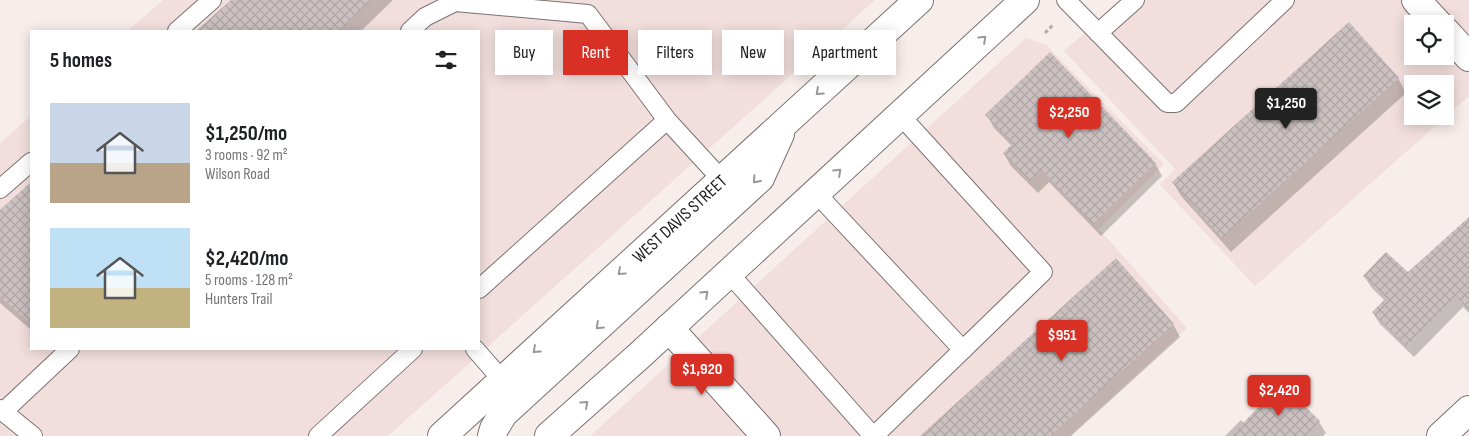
<!DOCTYPE html>
<meta charset="utf-8">
<style>
:root{--surface:#fff;--page:#f6f6f6;--text:#202124;--muted:#757577;--accent:#d93025}
body{margin:0;font-family:"Sofia Sans Condensed",sans-serif;background:var(--page);color:var(--text);height:100vh;display:flex;flex-direction:column;font-size:19px;white-space:nowrap}
*{box-sizing:border-box;margin:0}
p{font-size:16px;color:var(--muted)}
.icon{flex:none;width:28px;height:28px;fill:none;stroke:currentColor;stroke-width:2;stroke-linecap:round;stroke-linejoin:round}
.map{position:relative;flex:1;overflow:hidden}
.details{position:absolute;left:30px;top:30px;width:450px;height:320px;display:flex;flex-direction:column;background:var(--surface);border-radius:0px;box-shadow:0 2px 12px #0003}
.details>*{flex:none}
.guide{position:absolute;left:495px;top:30px;width:475px;height:45px;display:flex;gap:10px}
.tools{position:absolute;left:1404px;top:15px;display:grid;gap:10px}
.tools a{display:grid;place-items:center;width:50px;height:50px;border-radius:0px;background:var(--surface);box-shadow:0 2px 12px #0003;font-size:25px}
.price{position:absolute;translate:-50% -42px;padding:0 11px;border-radius:5px;background:var(--accent);color:#fff;font-size:16px;line-height:32px;filter:drop-shadow(0 1px 2px #0008)}
.price::after{content:'';position:absolute;left:50%;top:30px;width:15px;height:11px;margin-left:-8px;background:inherit;clip-path:polygon(0 0,100% 0,50% 100%)}
.price.on{background:#222;color:#fff}
ul{padding:0;list-style:none}
li{display:flex;align-items:center;gap:15px;height:125px;padding:0 20px}
li span{display:grid;place-items:center;flex:none;width:140px;height:100px;border-radius:0px;color:#555}
li>.icon{margin-inline-start:auto}
span .icon{width:60px;height:60px;fill:#fffc;stroke-width:1}
li b{font-size:21px}
h2{display:flex;justify-content:space-between;align-items:center;height:60px;padding:0 20px;font-size:21px}
.chip{padding:0 18px;border-radius:0px;background:var(--surface);box-shadow:0 2px 12px #0003;font-size:18px;line-height:45px}
.chip.on{background:var(--accent);color:#fff}
.map>svg:first-child{display:block}
.built{fill:#f2dfdd;fill-rule:evenodd}
.shadow{fill:#0003}
.building{fill:url(#building-cross-hatch)}
.lines{fill:none;stroke-linecap:round;stroke-linejoin:round}
.service-casing{stroke:#7b7271;stroke-width:20}
.minor-casing{stroke:#7b7271;stroke-width:30}
.primary-casing{stroke:#7b7271;stroke-width:30}
.path{stroke:#b4acab;stroke-width:3;stroke-dasharray:4 2.5;stroke-linecap:butt}
.service{stroke:#fff;stroke-width:18}
.minor{stroke:#fff;stroke-width:28}
.primary{stroke:#fff;stroke-width:28}
.oneway{stroke:#999898}
.labels{text-anchor:middle;stroke-width:4.5;stroke-linejoin:round;paint-order:stroke}
.street-label{font-size:18px;fill:#1c1919;stroke:#fff}
</style>
<div class="map">
<svg width="1469" height="436" viewBox="0 0 1469 436">
<defs>
<pattern id="building-cross-hatch" width="8" height="8" patternUnits="userSpaceOnUse" patternTransform="scale(1.25)"><rect width="8" height="8" fill="#cbc1c0"/><path d="M0 0l8 8M0 8l8-8" fill="none" stroke="#aea5a4"/></pattern>
</defs>
<rect width="100%" height="100%" fill="#f7edeb"/>
<!-- built -->
<path class="built" d="M163 0H875L388 436H0V143L31 116V349H479V31H127Z
M1121 0H1469V96L1255 286 1160 185 1175 169 1064 51ZM1412 24H1445V56H1412ZM1412 84H1445V116H1412Z
M1026 38 1046 45 1164 164 1099 229 1187 328 1070 436H590Z"/>
<!-- shadow -->
<path class="shadow" d="M233 0H393L361 31H198Z
M1398 78 1406 93 1231 252 1181 196 1173 182Z
M987 115 1155 163 1162 176 1101 236 1049 182 1038 193 1011 166 1004 154 1012 146 994 128Z
M31 183V330L0 303V212Z
M1469 219V313L1463 307 1414 357 1380 324 1373 313 1385 301 1371 287 1364 276 1408 274Z
M1173 324 1180 337 1071 436H922Z
M1281 385 1319 422 1326 433 1323 436H1225L1241 420 1244 423Z"/>
<!-- building -->
<path class="building" d="M231 0H371L339 31H196Z
M1349 22 1399 78 1222 238 1172 182Z
M1050 52 1156 163 1093 224 1042 170 1030 182 1003 153 1013 143 985 115Z
M31 182V324L0 297V210Z
M1469 217V310L1456 296 1407 347 1372 312 1386 298 1363 276 1386 252 1408 272Z
M1116 258 1174 324 1050 436H920Z
M1281 383 1320 421 1306 436H1231Z"/>
<g class="lines">
<defs>
<path id="service" d="M1066 0 1167 103H1176L1285 0
M177 31 212 0
M410 31 425 17 455 2 588 14 667 120 722 180
M1098 33 1135 0
M0 189 31 162
M816 193 963 350
M729 273 873 436
M479 289 667 120
M475 349 503 381
M0 409 33 436
M3 412 70 349
M318 436 413 349
M874 436 1043 272 900 115"/>
<path id="minor" d="M1416 0 1438 24
M1445 31 1469 57
M669 328 766 436
M1441 436 1469 410"/>
<g id="primary">
<path id="s1" d="M442 436 919 0"/>
<path d="M492 436 494 429 503 414 760 178 780 134"/>
<path d="M549 436 640 355 1025 0"/>
</g>
</defs>
<!-- service casing -->
<use href="#service" class="service-casing"/>
<!-- minor casing -->
<use href="#minor" class="minor-casing"/>
<!-- primary casing -->
<use href="#primary" class="primary-casing"/>
<!-- path -->
<path class="path" d="M1045 33 1054 24"/>
<!-- service -->
<use href="#service" class="service"/>
<!-- minor -->
<use href="#minor" class="minor"/>
<!-- primary -->
<use href="#primary" class="primary"/>
</g>
<!-- one-way arrows -->
<defs><path id="oneway-chevron" d="M-2-3.5L2.5 0L-2 3.5" fill="none" stroke-width="1.6" stroke-linecap="round" stroke-linejoin="round" transform="scale(1.25)"/></defs>
<g class="oneway">
<use href="#oneway-chevron" transform="translate(983 39) rotate(-43)"/>
<use href="#oneway-chevron" transform="translate(819 92) rotate(138)"/>
<use href="#oneway-chevron" transform="translate(838 172) rotate(-43)"/>
<use href="#oneway-chevron" transform="translate(756 180) rotate(132)"/>
<use href="#oneway-chevron" transform="translate(621 272) rotate(138)"/>
<use href="#oneway-chevron" transform="translate(705 294) rotate(-43)"/>
<use href="#oneway-chevron" transform="translate(599 326) rotate(137)"/>
<use href="#oneway-chevron" transform="translate(536 350) rotate(138)"/>
<use href="#oneway-chevron" transform="translate(585 404) rotate(-42)"/>
</g>
<g class="labels">
<!-- street labels -->
<g class="street-label">
<text dy="6" stroke="none"><textPath href="#s1" startOffset="322">WEST DAVIS STREET</textPath></text>
</g>
</g>
</svg>
<div class="tools">
<a><svg class="icon" aria-label="locate" viewBox="0 0 24 24"><circle cx="12" cy="12" r="6"/><path d="M12 2v4M12 18v4M2 12h4M18 12h4"/></svg></a>
<a><svg class="icon" aria-label="layers" viewBox="0 0 24 24"><path d="M12 4l9 5-9 5-9-5zM3 14l9 5 9-5"/></svg></a>
</div>
<b class="price on" style="left:1286px;top:130px">$1,250</b>
<b class="price" style="left:1069px;top:139px">$2,250</b>
<b class="price" style="left:1062px;top:362px">$951</b>
<b class="price" style="left:702px;top:396px">$1,920</b>
<b class="price" style="left:1279px;top:417px">$2,420</b>
<div class="guide">
<a class="chip">Buy</a>
<a class="chip on">Rent</a>
<a class="chip">Filters</a>
<a class="chip">New</a>
<a class="chip">Apartment</a>
</div>
<section class="details">
<h2>5 homes<svg class="icon" aria-label="filters" viewBox="0 0 24 24"><path d="M4 7h16M4 17h16"/><circle cx="9" cy="7" r="2"/><circle cx="15" cy="17" r="2"/></svg></h2>
<ul>
<li><span style="background:linear-gradient(#c9d6e8 60%,#b9a48a 0)"><svg class="icon" aria-label="home" viewBox="0 0 24 24"><path d="M3 11l9-7 9 7M6 9v11h12V9"/></svg></span><div><b>$1,250/mo</b><p>3 rooms · 92 m²</p><p>Wilson Road</p></div></li>
<li><span style="background:linear-gradient(#bfe0f5 60%,#c2b280 0)"><svg class="icon" aria-label="home" viewBox="0 0 24 24"><path d="M3 11l9-7 9 7M6 9v11h12V9"/></svg></span><div><b>$2,420/mo</b><p>5 rooms · 128 m²</p><p>Hunters Trail</p></div></li>
</ul>
</section>
</div>
